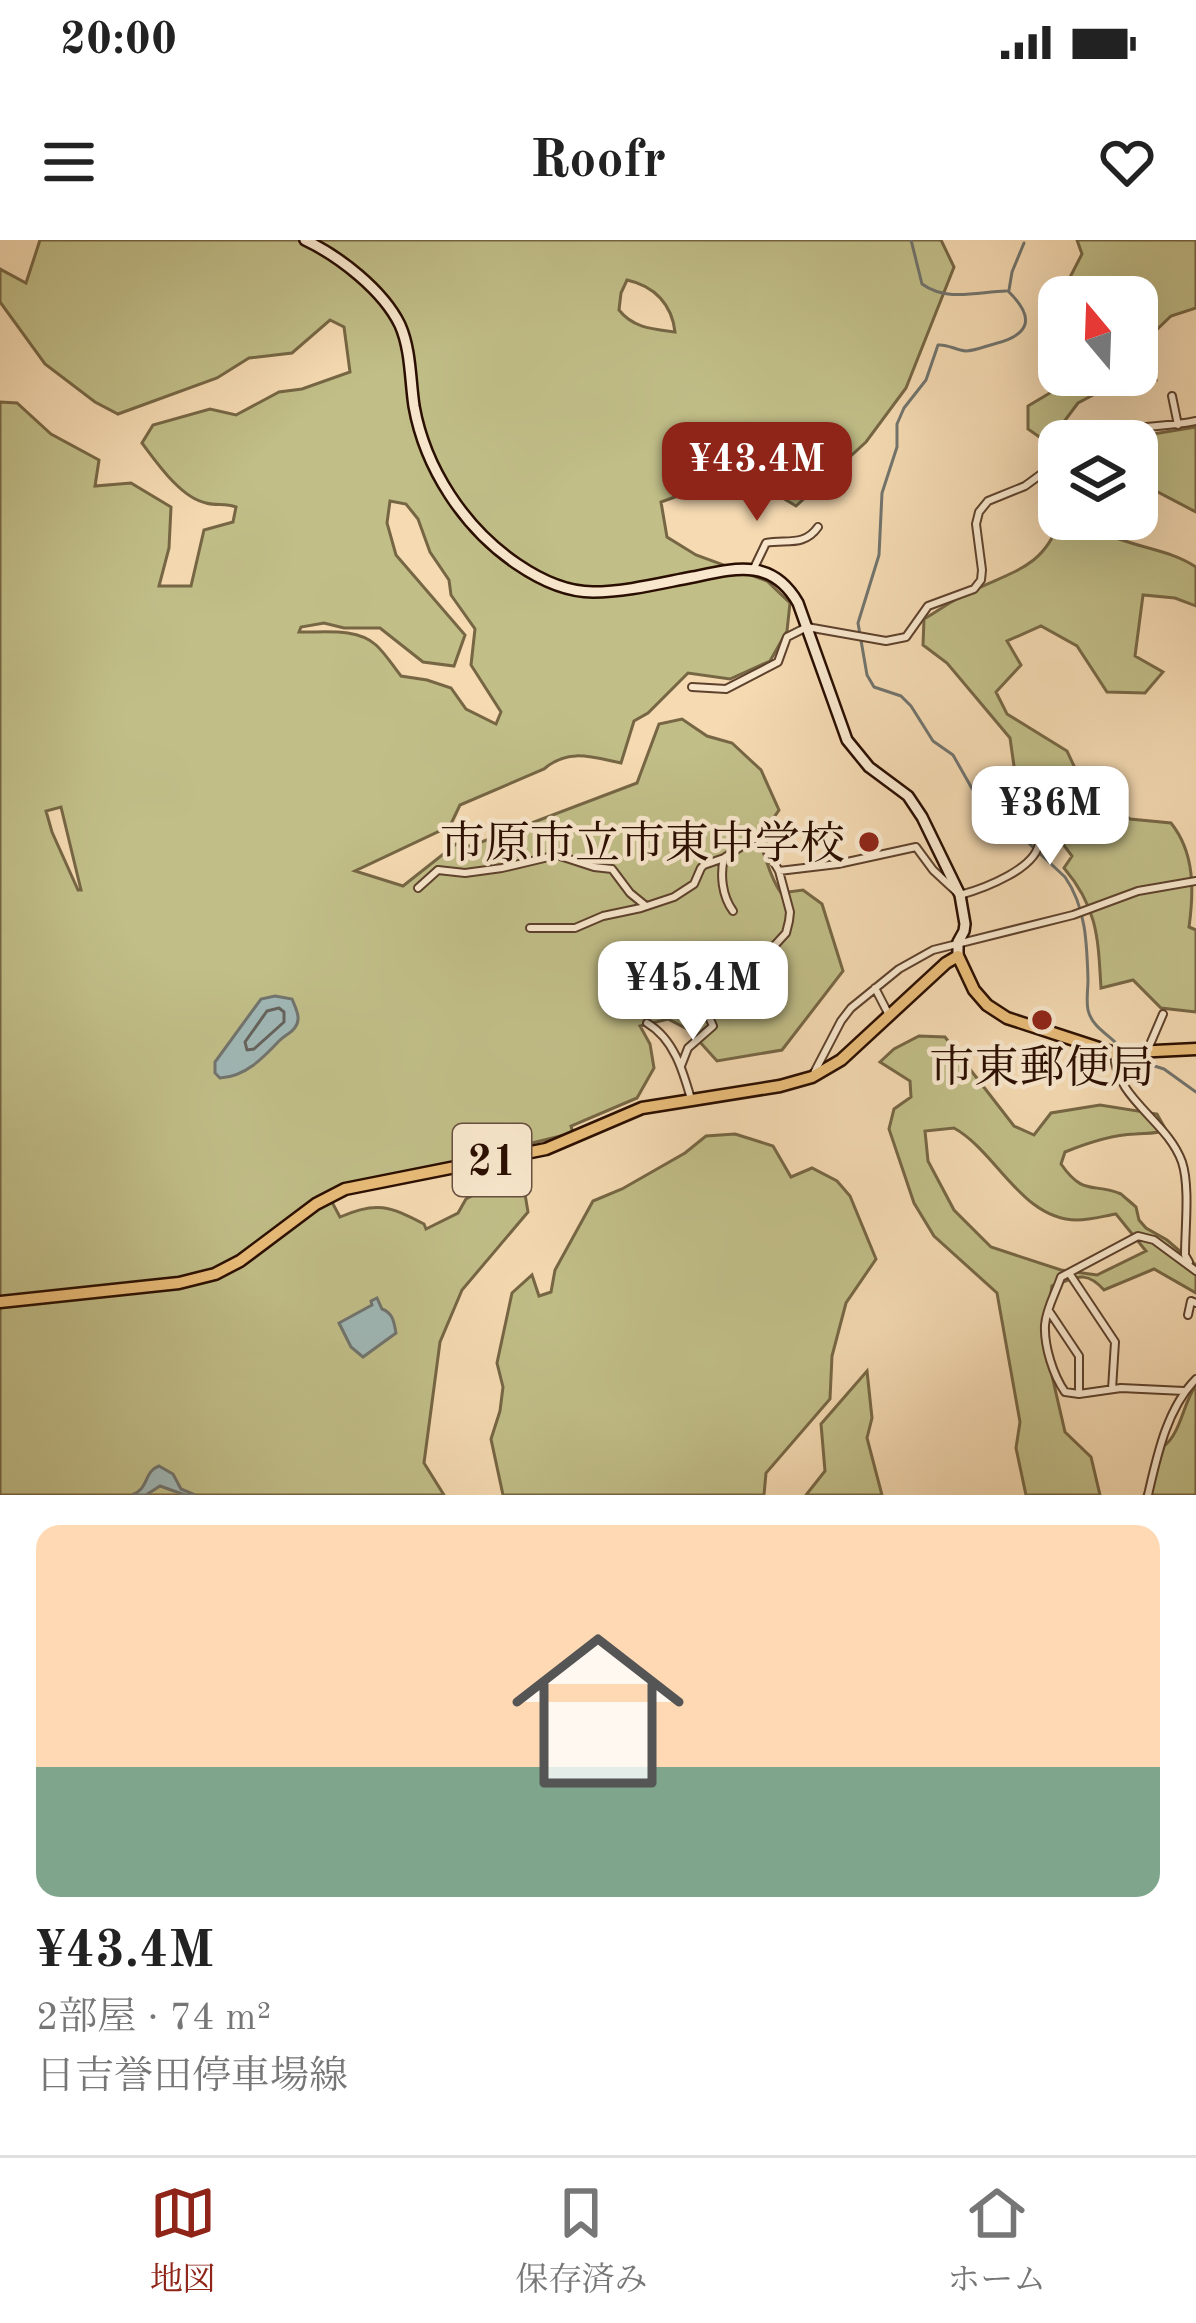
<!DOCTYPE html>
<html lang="ja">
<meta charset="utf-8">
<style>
:root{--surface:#fff;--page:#f6f6f6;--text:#222;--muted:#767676;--line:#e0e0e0;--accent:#8f2418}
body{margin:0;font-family:"Old Standard TT","Noto Serif JP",serif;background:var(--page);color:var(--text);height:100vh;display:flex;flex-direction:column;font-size:45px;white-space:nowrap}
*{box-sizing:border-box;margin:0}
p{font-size:39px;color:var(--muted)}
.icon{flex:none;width:66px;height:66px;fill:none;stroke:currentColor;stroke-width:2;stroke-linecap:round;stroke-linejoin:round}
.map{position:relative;height:1255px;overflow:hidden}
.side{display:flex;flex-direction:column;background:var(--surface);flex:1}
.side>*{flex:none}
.needle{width:78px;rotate:341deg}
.buttons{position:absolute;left:1038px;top:36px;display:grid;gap:24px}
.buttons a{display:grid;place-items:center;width:120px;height:120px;border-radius:24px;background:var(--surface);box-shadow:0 12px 48px #0002;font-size:60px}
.price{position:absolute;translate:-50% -102px;padding:0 27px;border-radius:24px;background:#fff;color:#222;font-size:39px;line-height:78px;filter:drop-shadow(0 3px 6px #0008)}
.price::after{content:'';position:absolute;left:50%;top:72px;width:36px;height:27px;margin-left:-18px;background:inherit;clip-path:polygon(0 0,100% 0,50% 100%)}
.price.on{background:var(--accent);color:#fff}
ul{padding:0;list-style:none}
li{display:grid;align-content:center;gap:24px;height:636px;padding:0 36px}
li span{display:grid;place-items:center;height:372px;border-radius:24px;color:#555}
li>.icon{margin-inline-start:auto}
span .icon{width:216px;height:216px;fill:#fffc;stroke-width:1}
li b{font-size:51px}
.status{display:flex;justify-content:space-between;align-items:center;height:84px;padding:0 60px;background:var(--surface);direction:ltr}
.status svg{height:33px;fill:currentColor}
header{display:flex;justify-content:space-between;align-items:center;height:156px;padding:0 36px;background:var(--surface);font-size:54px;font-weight:800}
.tab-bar{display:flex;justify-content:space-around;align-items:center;height:168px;border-top:3px solid var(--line);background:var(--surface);font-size:33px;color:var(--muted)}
.tab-bar a{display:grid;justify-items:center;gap:6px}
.tab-bar .on{color:var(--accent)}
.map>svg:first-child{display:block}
.green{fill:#c1be88;stroke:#766644;stroke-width:3;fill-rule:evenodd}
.water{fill:#a0b8b7;stroke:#71746e;stroke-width:3}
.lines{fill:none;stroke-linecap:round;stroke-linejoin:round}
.shore{stroke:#65635c;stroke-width:3}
.stream{stroke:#71746e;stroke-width:3}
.street-casing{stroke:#5d412c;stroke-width:10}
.secondary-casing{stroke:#2a0e00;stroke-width:14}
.primary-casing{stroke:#2a0e00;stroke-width:15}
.street{stroke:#f8e7cd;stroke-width:6}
.secondary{stroke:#f8e7cd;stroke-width:9}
.primary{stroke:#eabd79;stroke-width:10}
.poi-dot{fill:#8f2418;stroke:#f8e7cd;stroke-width:4.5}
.labels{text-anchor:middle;stroke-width:9;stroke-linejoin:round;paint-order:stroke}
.shield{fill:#f8e7cd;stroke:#684f3e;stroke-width:3}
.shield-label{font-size:42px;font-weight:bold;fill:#2a0e00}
.poi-label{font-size:45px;fill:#2a0e00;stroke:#f8e7cd;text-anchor:end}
</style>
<div class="status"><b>20:00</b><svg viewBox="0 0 49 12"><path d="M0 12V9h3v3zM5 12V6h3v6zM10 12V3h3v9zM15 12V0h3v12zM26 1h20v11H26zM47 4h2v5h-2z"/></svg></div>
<header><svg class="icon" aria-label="menu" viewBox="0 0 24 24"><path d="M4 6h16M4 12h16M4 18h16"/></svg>Roofr<svg class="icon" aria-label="heart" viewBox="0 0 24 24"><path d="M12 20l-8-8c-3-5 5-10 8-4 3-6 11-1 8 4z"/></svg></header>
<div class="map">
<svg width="1196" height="1255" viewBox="0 0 1196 1255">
<rect width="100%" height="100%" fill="#f5dab2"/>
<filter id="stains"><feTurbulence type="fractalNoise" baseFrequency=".00167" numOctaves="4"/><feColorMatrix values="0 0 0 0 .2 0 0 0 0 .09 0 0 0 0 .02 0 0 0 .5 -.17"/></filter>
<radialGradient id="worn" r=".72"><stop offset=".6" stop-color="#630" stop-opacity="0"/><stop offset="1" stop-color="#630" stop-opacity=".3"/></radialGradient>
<!-- green -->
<path class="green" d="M40 0H941L954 27 906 148 866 202 796 266 741 233 661 262 667 297 696 315 767 341 790 363 787 391 770 421 730 439 688 433 648 473 634 481 621 523C592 517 568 508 544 529L460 565 450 586 355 631 403 646 456 604 471 606 637 543 659 484 682 479 707 496 732 503 761 530 779 570 758 600C767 618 769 636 781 653L803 650 822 664 843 731 782 810 717 821 689 790 668 779 640 786 650 804 654 828 637 858 571 886 573 893 327 953 340 977C376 961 390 966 424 984L426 989 458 973 466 959 487 948H524L528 972 462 1050 440 1102 424 1223 444 1255H0V162L17 163 51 194 99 220 95 246 131 243 171 267 169 308 159 346H191L204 290 233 282 236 267C225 263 217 266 206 263 181 258 157 223 142 203L153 185 210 169 236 175 279 152 302 149 350 132 344 87 330 80 292 113 249 118 217 138 118 174 95 162 45 124 0 62V29L26 43ZM627 40C655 46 672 65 675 92 653 89 633 88 619 70L621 53ZM390 261 406 264 418 279 430 312 449 340 451 355 475 389 471 425 501 472 496 484 466 469 451 448 427 440 401 436C393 426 385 413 376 405 356 387 322 393 299 392L301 387 324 383 344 388H380L423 422 454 426 465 395 396 315 387 283ZM61 567 81 650H78L52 592 46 571Z
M1077 0H1196V68L1171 76 1144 102 1156 140 1116 143 1078 163 1048 203 1028 189V166L1080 135H1137V57H1068L1067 43 1082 14Z
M1196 187V272L1137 241V201H1133L1141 196Z
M1060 279H1108L1119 299C1146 309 1172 311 1196 327V366L1175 358 1143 355 1135 416 1163 432 1145 453 1107 452 1077 406 1041 386 1007 401 1021 425 996 452 1007 474 1067 511 1082 543 1099 556 1130 579 1171 583C1195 613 1194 651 1189 687L1196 690V772L1161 768 1133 740 1101 748C1098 698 1098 668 1064 628L1072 616 1060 600 1020 568 1010 498 947 423 923 405 924 379C938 371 951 361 966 354 1008 332 1044 330 1060 279Z
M919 796 945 797 1014 886 1034 895 1051 873 1100 865 1157 874 1166 890C1155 894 1147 893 1135 894 1111 895 1087 903 1065 912L1061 924C1084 957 1093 942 1121 954 1122 955 1135 966 1136 967L1139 980 1146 988 1167 1000 1196 1025V1053L1154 1029 1104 1050C1085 1029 1076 1038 1052 1046L1044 1101 1065 1192 1091 1217 1100 1255H1026L1016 1208 1020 1182 997 1053 934 996 914 963 889 889 894 869 911 857 910 841 880 822 894 809ZM954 888C997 912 1022 980 1077 980 1090 980 1104 976 1116 974L1146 1011 1097 1035 1061 1030 991 1007 954 970 928 921 925 891Z
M735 894 773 906 791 937 812 928 837 941 850 956 876 1019 846 1063 832 1116 830 1159 766 1233 764 1255H503L491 1199 500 1171 503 1147 497 1123 512 1053 532 1035 539 1056 551 1052 555 1030 593 961 622 949 685 913 706 896Z
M867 1131 872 1178 867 1198 882 1255H806L825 1231 821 1184Z
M1196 1145V1255H1144L1156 1232 1164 1206C1181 1193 1183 1163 1196 1145Z"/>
<!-- water -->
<path class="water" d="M275 756 292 759C294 764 299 774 298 779 298 790 286 794 279 801 263 818 245 837 220 838L215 833V822L261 759Z
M377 1058 382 1069C393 1073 394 1082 396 1093L363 1117 351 1107 339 1083 372 1065 371 1061Z
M159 1226 173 1234 181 1249 195 1255H185L160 1246 146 1255H132C150 1248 143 1232 159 1226Z"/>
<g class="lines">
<!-- shore -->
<path class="shore" d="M279 768 284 772V782L254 809 247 810 245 802 267 771Z"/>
<!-- stream -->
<path class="stream" d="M911 0 922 44C947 62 977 52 1006 51
M1009 50 1012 32 1024 3
M1008 51C1036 78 1030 95 994 104 986 106 974 111 966 111 955 110 948 104 938 105L926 140 904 168 897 184V207L882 253 879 315 858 383 867 435 874 447 901 456 911 466 933 501 953 515 974 552 1065 637C1086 667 1087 704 1088 740 1088 749 1086 761 1088 770 1092 787 1108 794 1119 806
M1129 818 1164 829 1196 852"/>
<defs>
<path id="street" d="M1172 156 1178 185
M1086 201C1121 184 1159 189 1196 181
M754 328 766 303C786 299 804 307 818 287
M692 447 726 449 778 422 787 397 807 387 886 401 906 397 928 366 974 349 981 340 982 330 976 284 979 272 988 261 1025 246 1059 221
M724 618C720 635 722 656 733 671
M779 631 838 624 916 607 933 630 960 655C982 649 1040 628 1039 600 1039 585 1022 568 1012 558
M418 648 438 630 465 633 502 628 557 615 594 627 612 629 630 653 646 666
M530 688H575L603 676 641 668 674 657 694 644 701 628 704 625 724 618 751 600 758 598 762 602 779 631 790 672 789 681 786 693 732 752C722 753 713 743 703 747L697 762 709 777 713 786 688 808 681 826
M875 748 889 775
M647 783C674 799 683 831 691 859
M1148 809 1163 774
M1114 813C1115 859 1167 880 1182 922 1190 946 1185 989 1185 1015L1189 1022
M815 831 841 781 851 768 899 729 933 710 1073 675 1138 651 1196 641
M1069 1033 1115 1102 1112 1149
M1049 1071 1079 1116V1154
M1188 1075 1191 1061 1196 1063
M1184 1151 1121 1148 1079 1154 1065 1152C1053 1135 1044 1106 1045 1085 1046 1069 1056 1052 1061 1037L1138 996 1154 1000 1196 1031
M1148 1255C1157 1216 1167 1168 1196 1139"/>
<path id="secondary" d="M305 0C339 16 383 50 400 85 411 110 410 139 414 166 425 228 464 288 517 324 539 339 566 352 593 352 626 352 661 343 693 337 736 328 772 318 798 363L847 500 869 527 908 556 922 577 960 655 965 684 964 691 958 702V716"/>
<path id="primary" d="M0 1062 179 1043 215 1034 240 1021 316 964 345 949 546 909 642 868 780 846 812 837 841 820 946 723 958 716 974 750 987 765 1007 778 1114 813 1196 809"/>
</defs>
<!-- street casing -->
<use href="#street" class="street-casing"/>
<!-- secondary casing -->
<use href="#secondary" class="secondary-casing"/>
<!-- primary casing -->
<use href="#primary" class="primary-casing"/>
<!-- street -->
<use href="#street" class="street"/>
<!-- secondary -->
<use href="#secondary" class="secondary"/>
<!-- primary -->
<use href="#primary" class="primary"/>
</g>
<!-- markers -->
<g class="poi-dot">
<circle cx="869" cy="602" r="12"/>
<circle cx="1042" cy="780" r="12"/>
</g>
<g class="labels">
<!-- shield labels -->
<rect class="shield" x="453" y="884" width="78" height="72" rx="9"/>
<g class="shield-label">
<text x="492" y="935">21</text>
</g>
<!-- poi labels -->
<g class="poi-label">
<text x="845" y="618">市原市立市東中学校</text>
<text x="1042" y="842" text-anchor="middle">市東郵便局</text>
</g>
</g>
<rect width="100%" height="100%" filter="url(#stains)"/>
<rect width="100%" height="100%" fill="url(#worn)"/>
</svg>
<div class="buttons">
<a><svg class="needle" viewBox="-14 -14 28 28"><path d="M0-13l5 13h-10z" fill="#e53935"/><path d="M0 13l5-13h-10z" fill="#767676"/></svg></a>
<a><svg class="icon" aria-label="layers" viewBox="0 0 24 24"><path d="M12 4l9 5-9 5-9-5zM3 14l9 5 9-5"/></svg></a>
</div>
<b class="price on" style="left:757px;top:284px">¥43.4M</b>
<b class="price" style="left:1050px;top:628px">¥36M</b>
<b class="price" style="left:693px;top:803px">¥45.4M</b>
</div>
<section class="side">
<ul>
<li><span style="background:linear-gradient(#ffd9b3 65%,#7fa58c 0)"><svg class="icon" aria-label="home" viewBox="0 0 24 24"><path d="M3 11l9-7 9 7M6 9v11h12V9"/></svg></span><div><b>¥43.4M</b><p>2部屋 · 74 m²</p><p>日吉誉田停車場線</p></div></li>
</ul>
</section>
<nav class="tab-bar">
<a class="on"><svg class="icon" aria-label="map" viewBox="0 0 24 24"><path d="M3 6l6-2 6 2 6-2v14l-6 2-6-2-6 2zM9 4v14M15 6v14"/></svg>地図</a>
<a><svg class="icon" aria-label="saved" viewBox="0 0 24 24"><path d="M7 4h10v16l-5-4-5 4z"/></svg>保存済み</a>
<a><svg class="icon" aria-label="home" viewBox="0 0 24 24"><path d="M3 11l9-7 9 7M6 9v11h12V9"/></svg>ホーム</a>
</nav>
